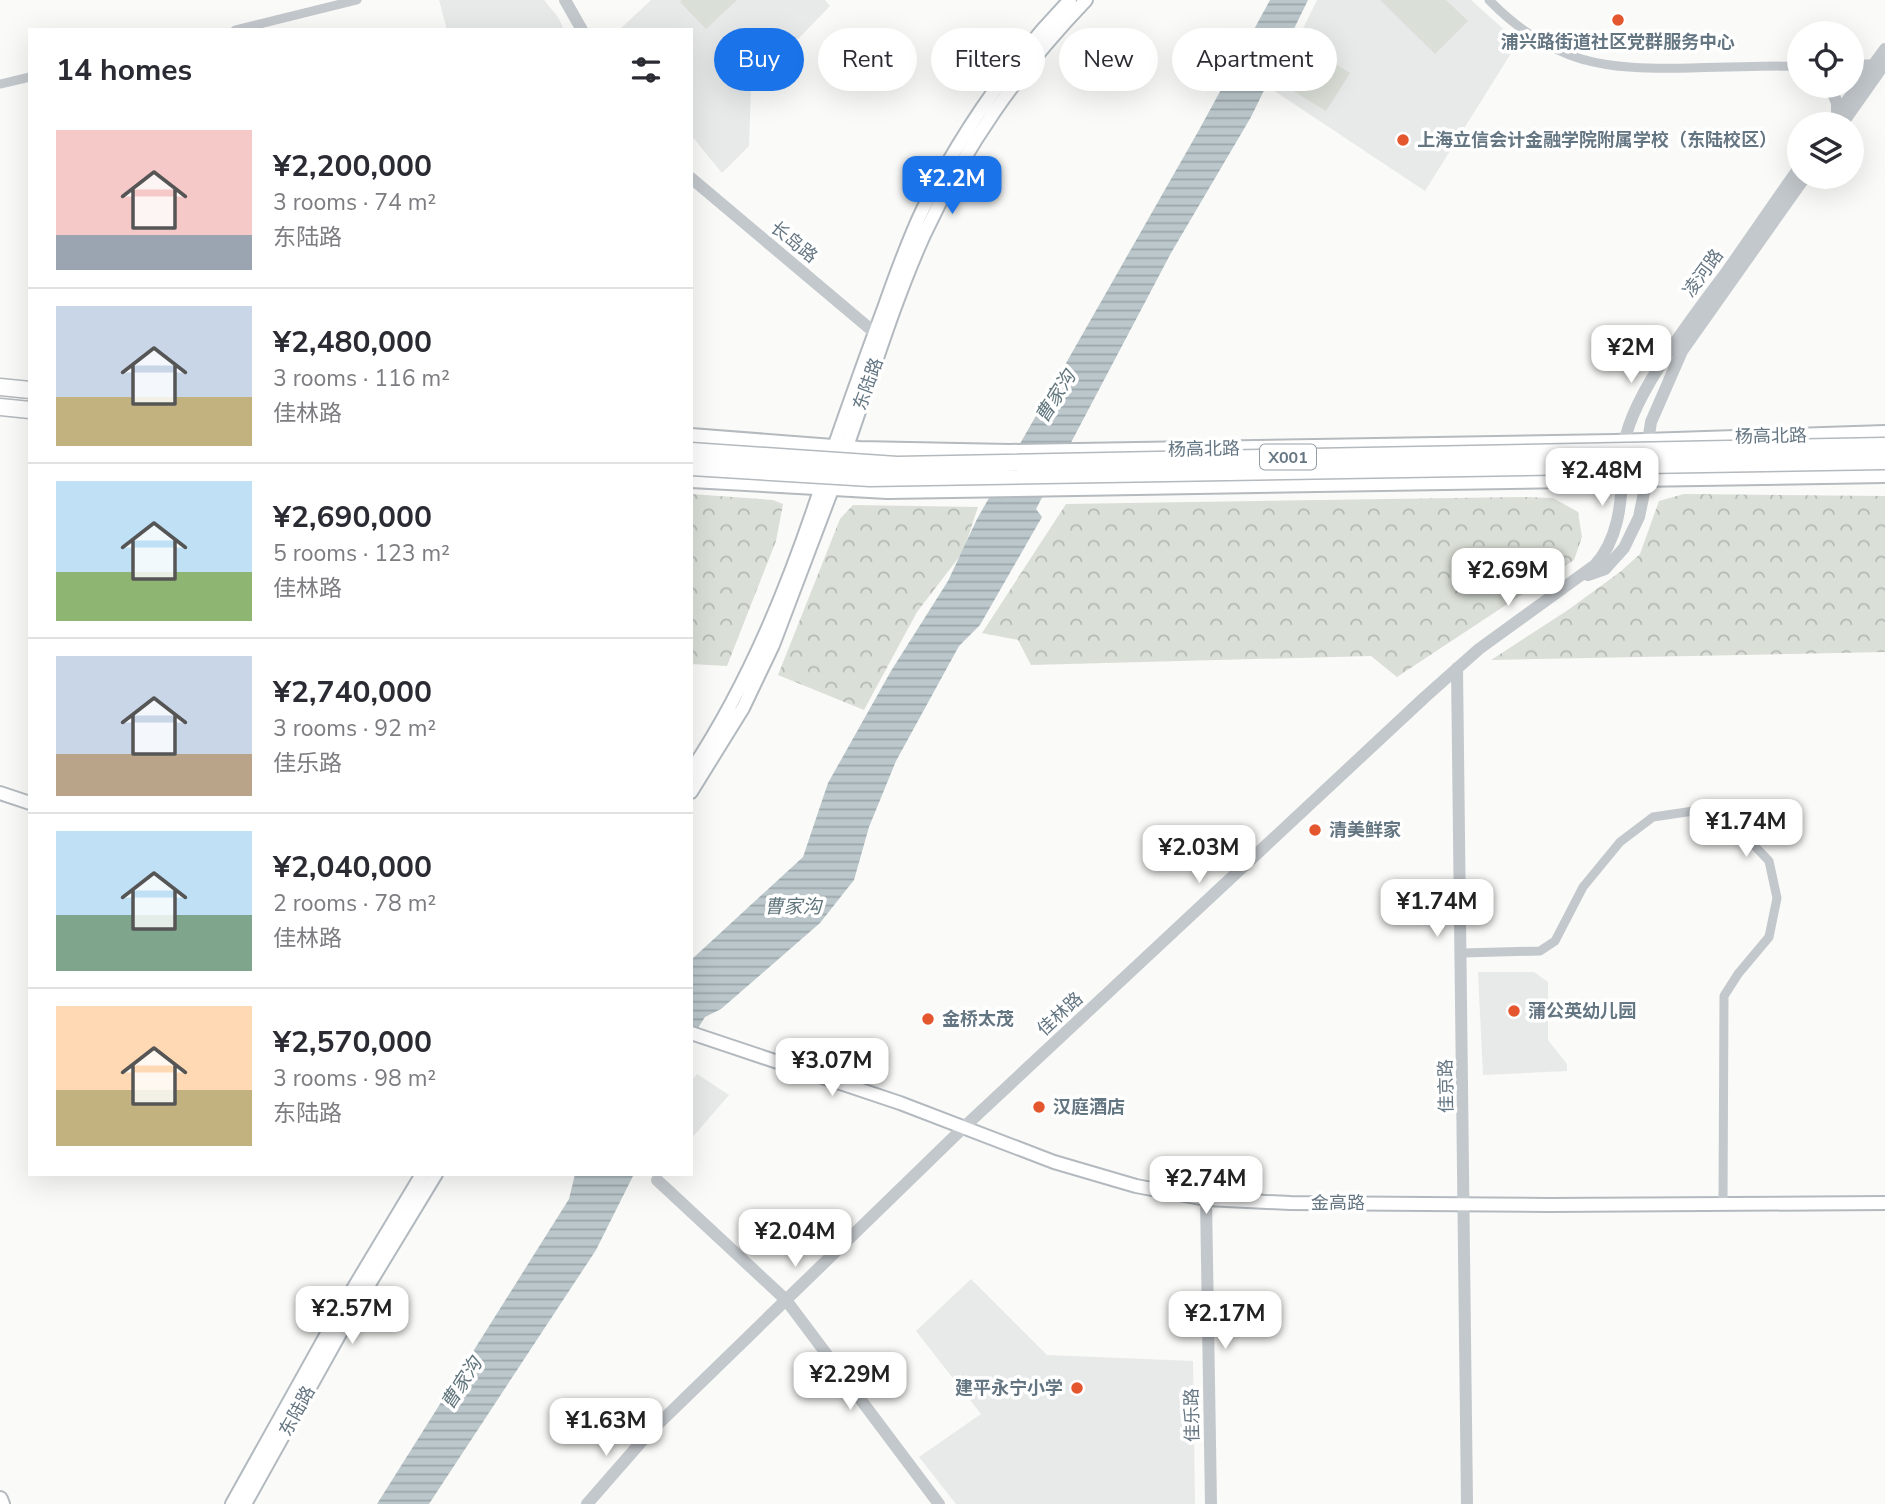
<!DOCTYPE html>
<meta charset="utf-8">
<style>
:root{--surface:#fff;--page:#f7f7f7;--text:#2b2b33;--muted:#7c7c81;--line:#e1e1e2;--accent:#1a73e8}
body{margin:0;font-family:"Nunito Sans","Noto Sans SC",sans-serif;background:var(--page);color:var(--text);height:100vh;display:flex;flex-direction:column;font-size:26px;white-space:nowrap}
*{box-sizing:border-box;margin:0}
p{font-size:23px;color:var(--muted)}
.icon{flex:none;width:38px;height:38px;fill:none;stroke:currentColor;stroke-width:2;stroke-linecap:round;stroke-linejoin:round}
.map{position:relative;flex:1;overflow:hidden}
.side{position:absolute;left:28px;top:28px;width:665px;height:1148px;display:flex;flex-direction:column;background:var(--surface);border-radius:0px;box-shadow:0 7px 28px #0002}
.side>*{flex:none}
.banner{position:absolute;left:714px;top:28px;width:665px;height:63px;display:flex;gap:14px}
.fabs{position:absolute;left:1787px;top:21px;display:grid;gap:14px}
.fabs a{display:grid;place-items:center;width:77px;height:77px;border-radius:50%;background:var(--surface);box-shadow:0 7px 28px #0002;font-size:35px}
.price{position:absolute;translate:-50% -60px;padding:0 16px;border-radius:14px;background:#fff;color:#222;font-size:23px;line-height:46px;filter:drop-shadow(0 2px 4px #0008)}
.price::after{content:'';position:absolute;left:50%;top:42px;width:21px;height:16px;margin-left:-10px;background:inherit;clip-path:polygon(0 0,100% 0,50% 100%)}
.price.active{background:var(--accent);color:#fff}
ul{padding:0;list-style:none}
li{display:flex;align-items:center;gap:21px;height:175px;padding:0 28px}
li+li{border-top:2px solid var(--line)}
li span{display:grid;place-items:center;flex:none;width:196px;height:140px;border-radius:0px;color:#555}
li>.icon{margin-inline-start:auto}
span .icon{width:84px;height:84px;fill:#fffc;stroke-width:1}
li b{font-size:30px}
h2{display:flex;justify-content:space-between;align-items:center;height:84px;padding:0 28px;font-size:30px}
.chip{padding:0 24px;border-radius:32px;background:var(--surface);box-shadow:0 7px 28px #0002;font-size:24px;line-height:63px}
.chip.active{background:var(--accent);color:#fff}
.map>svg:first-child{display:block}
.built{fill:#e8e9e9}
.grass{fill:#dadfd7}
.forest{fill:url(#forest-crowns)}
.water{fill:url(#water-rules)}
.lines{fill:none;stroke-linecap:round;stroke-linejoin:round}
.secondary-casing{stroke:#b3babf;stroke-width:16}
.primary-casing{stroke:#b5babe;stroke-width:18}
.trunk-casing{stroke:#b4b9bd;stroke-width:19}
.minor{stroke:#c3c8cc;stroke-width:9}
.tertiary{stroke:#c3c8cc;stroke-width:12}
.secondary{stroke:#fff;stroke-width:12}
.primary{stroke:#fff;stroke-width:14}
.trunk{stroke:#fff;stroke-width:16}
.trunk-bridge-casing{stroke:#b4b9bd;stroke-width:19;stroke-linecap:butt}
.trunk-bridge{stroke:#fff;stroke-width:16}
.poi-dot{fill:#e4572e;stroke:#fff;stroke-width:2.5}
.labels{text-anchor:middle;stroke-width:7;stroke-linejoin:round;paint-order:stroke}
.shield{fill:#fff;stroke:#939fa8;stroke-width:2}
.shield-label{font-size:16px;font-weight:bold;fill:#657683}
.poi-label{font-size:18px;font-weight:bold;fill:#657683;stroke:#fff;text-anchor:start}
.street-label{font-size:18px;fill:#657683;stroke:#fff}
.water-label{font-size:19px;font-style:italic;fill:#60757c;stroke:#fff}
</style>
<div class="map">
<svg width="1885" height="1504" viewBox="0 0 1885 1504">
<defs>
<pattern id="forest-crowns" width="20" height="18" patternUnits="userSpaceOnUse" patternTransform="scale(1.75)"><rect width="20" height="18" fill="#dadfd7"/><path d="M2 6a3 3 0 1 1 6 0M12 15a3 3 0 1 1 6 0" fill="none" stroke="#b4b9b4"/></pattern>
<pattern id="water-rules" width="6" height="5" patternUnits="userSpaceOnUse" patternTransform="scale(1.75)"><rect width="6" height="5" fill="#bbc7cb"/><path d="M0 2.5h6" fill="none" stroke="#9ca6aa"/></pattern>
</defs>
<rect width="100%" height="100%" fill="#fafaf8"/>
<!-- built -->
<path class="built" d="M439 0H544L558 17 564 30H447Z
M651 0H825L830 6 751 88 749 146 722 173 691 135V30H619Z
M1317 0H1471L1518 42 1425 191 1273 90Z
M1478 972H1534L1548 982V1040L1567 1064V1071L1483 1075Z
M697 1074 729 1095 691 1139V1081Z
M971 1279 1047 1355 1193 1361 1195 1504H956L919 1457 981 1414 916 1331Z"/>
<!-- grass -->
<path class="grass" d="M682 0H737L706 29 680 2Z
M1380 0H1446L1468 21 1435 54Z
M1311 49 1350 73 1326 111 1287 87Z"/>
<!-- forest -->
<path class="forest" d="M691 494 773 500 783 504 776 541 727 666 691 664Z
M1684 494 1885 496V652L1491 660 1568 610 1620 572 1640 554 1659 501Z
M1522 497 1553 498 1578 512 1582 537 1574 560 1397 677 1371 656 1031 665 1018 640 982 633 1066 504Z
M853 505 978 507 963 552 917 612 864 710 778 675 840 519Z"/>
<!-- water -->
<path class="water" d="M1270 0H1308L1251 117 1171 253 1036 509 1042 517 980 625 959 646 896 761 869 827 854 880 820 923 721 1009 705 1017 691 1039V960L803 857 828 783 891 671 948 581 977 519 1199 130Z
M575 1174H634L596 1250 429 1504H377L569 1199Z"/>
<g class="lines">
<defs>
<path id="secondary" d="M832 453C849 404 866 356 884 308 896 274 908 240 923 209 962 131 1010 62 1070 0
M844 455C870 382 892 306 924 235 966 145 1017 72 1086 0
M691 771C750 682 790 582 823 481
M691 792 743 708 773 645 836 479
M0 793 30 803
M691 1033 900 1103 1054 1162 1136 1186 1206 1199 1290 1203 1549 1205 1885 1203
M232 1504 338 1314 422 1174
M245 1504 348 1319 436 1174"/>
<path id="primary" d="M691 436 859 449 1009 452 1615 442 1885 433
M691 480 887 491 1885 475
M0 1499 2 1504"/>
<path id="trunk" d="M0 387 30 390
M0 407 30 410"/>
</defs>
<!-- secondary casing -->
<use href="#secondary" class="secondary-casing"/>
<!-- primary casing -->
<use href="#primary" class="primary-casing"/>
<!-- trunk casing -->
<use href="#trunk" class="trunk-casing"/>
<!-- minor -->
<path class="minor" d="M1489 0C1553 65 1605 70 1691 68 1727 67 1763 66 1799 66
M235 30 357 0
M1852 64H1876
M0 84 30 77
M1462 953 1540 951 1555 941 1583 887 1620 842 1653 817 1707 809 1728 818 1769 861 1777 898 1769 937 1738 974 1724 996 1723 1203"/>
<!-- tertiary -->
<path class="tertiary" d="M565 0 582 30
M1830 86 1837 103V114
M1830 124 1885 49
M1842 124 1885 63
M691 178 875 333
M1647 448 1651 422 1682 351 1805 177
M1624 449C1626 402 1696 313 1725 274 1750 239 1774 203 1799 168
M1588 575 1605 569 1624 548 1639 517 1645 488 1646 470
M1457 668 1467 1504
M657 1180 786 1300 939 1504
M1206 1199 1211 1504
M587 1504 649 1433 963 1128 1425 697 1479 649 1595 565C1618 540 1621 505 1623 471"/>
<!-- secondary -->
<use href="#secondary" class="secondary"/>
<!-- primary -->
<use href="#primary" class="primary"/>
<!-- trunk -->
<use href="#trunk" class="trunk"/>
<defs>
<path id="trunk-bridge" d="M691 451 897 465 1885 446
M691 467 870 478 1885 461"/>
</defs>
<!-- trunk-bridge casing -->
<use href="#trunk-bridge" class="trunk-bridge-casing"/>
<!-- trunk-bridge -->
<use href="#trunk-bridge" class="trunk-bridge"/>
</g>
<!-- markers -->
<g class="poi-dot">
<circle cx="1618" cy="20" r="7"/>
<circle cx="1403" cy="140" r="7"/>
<circle cx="1315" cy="830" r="7"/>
<circle cx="1514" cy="1011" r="7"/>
<circle cx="928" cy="1019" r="7"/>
<circle cx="1039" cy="1107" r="7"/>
<circle cx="1077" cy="1388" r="7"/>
</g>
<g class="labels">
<!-- shield labels -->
<rect class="shield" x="1260" y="444.5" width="56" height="25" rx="5"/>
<g class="shield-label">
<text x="1288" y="463">X001</text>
</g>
<!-- poi labels -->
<g class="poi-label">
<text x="1618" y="48" text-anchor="middle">浦兴路街道社区党群服务中心</text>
<text x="1417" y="146">上海立信会计金融学院附属学校（东陆校区）</text>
<text x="1329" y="836">清美鲜家</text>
<text x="1528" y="1017">蒲公英幼儿园</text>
<text x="942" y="1025">金桥太茂</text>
<text x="1053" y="1113">汉庭酒店</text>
<text x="1063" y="1394" text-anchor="end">建平永宁小学</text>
</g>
<!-- street labels -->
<g class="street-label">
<text transform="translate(794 242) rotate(39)" y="6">长岛路</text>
<text transform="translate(1703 273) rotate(-54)" y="6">凌河路</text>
<text transform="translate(868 384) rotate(-70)" y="6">东陆路</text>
<text transform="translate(1771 436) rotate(-1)" y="6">杨高北路</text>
<text transform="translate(1204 449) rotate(-1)" y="6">杨高北路</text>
<text transform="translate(1060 1014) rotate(-43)" y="6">佳林路</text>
<text transform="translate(1446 1086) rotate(-91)" y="6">佳京路</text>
<text x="1338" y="1209">金高路</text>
<text transform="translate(297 1411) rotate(-61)" y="6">东陆路</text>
<text transform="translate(1192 1415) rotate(-91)" y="6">佳乐路</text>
</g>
<!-- water labels -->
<g class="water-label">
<text transform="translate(1055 396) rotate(-58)" y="7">曹家沟</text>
<text x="793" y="913">曹家沟</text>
<text transform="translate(461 1383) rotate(-57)" y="7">曹家沟</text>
</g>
</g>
</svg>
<div class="fabs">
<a><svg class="icon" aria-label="locate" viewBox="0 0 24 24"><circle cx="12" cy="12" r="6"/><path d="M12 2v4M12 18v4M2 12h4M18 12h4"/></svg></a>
<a><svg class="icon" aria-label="layers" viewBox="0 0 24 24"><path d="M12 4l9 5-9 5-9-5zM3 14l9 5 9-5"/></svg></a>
</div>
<b class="price active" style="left:952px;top:216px">¥2.2M</b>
<b class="price" style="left:1631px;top:385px">¥2M</b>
<b class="price" style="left:1602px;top:508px">¥2.48M</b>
<b class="price" style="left:1508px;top:608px">¥2.69M</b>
<b class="price" style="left:1746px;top:859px">¥1.74M</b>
<b class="price" style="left:1199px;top:885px">¥2.03M</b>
<b class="price" style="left:1437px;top:939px">¥1.74M</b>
<b class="price" style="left:832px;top:1098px">¥3.07M</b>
<b class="price" style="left:1206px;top:1216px">¥2.74M</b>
<b class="price" style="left:795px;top:1269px">¥2.04M</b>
<b class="price" style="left:352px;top:1346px">¥2.57M</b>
<b class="price" style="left:1225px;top:1351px">¥2.17M</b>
<b class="price" style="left:850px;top:1412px">¥2.29M</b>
<b class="price" style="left:606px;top:1458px">¥1.63M</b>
<div class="banner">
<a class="chip active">Buy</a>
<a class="chip">Rent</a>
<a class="chip">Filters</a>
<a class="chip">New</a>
<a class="chip">Apartment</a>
</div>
<section class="side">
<h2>14 homes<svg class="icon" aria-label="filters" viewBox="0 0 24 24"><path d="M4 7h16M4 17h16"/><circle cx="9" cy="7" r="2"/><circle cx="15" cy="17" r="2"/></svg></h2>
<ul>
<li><span style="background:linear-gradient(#f6c9c9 75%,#9aa5b1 0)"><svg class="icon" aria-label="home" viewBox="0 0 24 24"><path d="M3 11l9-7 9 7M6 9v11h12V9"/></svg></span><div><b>¥2,200,000</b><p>3 rooms · 74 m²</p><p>东陆路</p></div></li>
<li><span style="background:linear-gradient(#c9d6e8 65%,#c2b280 0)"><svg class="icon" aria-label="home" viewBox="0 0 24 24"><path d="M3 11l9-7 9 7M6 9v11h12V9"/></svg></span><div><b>¥2,480,000</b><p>3 rooms · 116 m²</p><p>佳林路</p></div></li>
<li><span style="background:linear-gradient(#bfe0f5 65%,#8fb573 0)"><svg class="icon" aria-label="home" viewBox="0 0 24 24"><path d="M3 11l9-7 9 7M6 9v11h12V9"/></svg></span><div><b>¥2,690,000</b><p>5 rooms · 123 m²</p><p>佳林路</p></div></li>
<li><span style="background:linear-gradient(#c9d6e8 70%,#b9a48a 0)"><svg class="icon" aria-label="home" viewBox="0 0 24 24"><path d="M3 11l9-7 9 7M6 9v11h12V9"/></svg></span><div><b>¥2,740,000</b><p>3 rooms · 92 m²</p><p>佳乐路</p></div></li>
<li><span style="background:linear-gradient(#bfe0f5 60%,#7fa58c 0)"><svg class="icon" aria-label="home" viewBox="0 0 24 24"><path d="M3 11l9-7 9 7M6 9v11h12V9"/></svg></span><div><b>¥2,040,000</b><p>2 rooms · 78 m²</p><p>佳林路</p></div></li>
<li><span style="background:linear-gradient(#ffd9b3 60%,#c2b280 0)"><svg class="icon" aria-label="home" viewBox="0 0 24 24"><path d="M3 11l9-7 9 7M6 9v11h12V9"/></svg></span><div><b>¥2,570,000</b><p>3 rooms · 98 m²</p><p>东陆路</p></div></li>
</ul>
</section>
</div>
